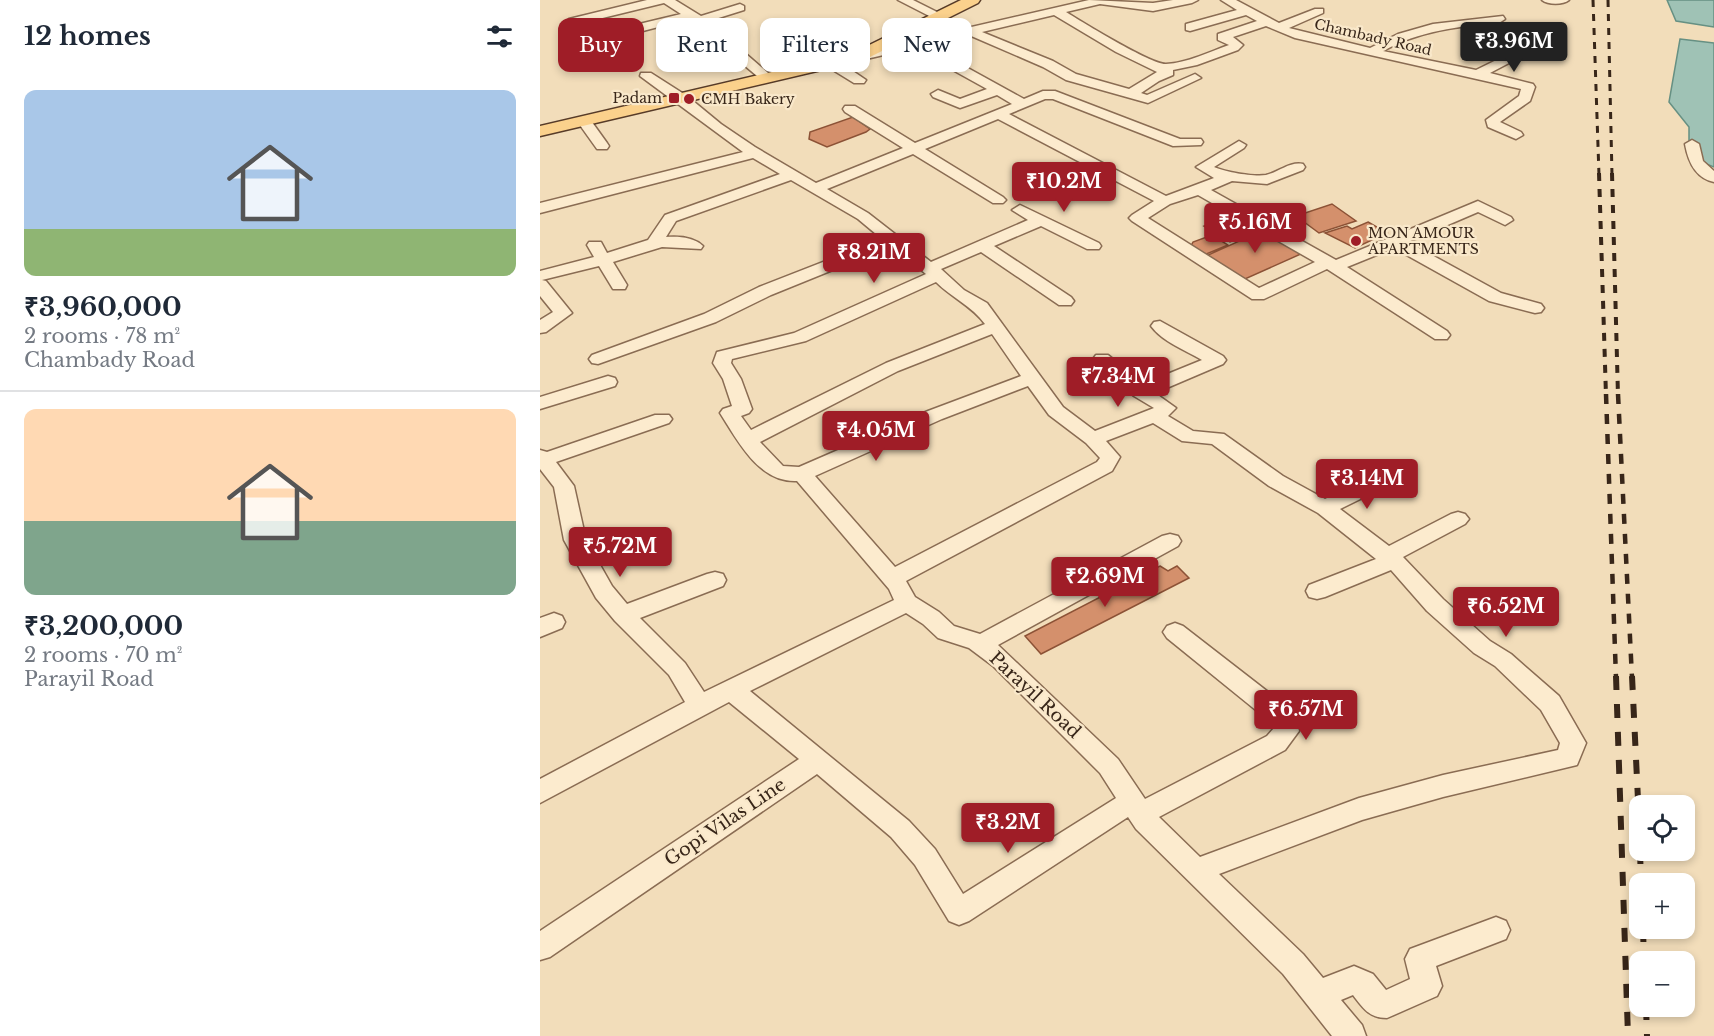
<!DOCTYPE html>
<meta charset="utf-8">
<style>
:root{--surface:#fff;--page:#f2f2f3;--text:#1f2937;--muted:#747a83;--line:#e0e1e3;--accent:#9f1d27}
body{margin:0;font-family:"Libre Baskerville",serif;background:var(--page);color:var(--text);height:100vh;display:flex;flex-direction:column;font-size:22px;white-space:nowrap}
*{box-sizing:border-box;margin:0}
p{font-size:20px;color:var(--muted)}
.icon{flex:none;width:33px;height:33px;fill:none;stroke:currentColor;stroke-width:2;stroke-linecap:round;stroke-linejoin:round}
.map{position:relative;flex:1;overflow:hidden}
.details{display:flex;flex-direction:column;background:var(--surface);width:540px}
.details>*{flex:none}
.hud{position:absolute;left:18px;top:18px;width:570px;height:54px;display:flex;gap:12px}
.buttons{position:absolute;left:1089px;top:795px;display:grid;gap:12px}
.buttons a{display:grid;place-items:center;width:66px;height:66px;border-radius:12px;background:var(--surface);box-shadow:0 3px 9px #0003;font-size:30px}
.price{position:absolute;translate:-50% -51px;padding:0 14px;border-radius:6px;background:var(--accent);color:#fff;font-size:20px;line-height:39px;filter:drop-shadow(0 2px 3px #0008)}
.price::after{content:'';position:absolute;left:50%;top:36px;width:18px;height:14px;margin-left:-9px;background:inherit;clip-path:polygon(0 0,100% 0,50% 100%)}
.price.selected{background:#222;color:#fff}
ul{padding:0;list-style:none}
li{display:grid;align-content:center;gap:12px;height:318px;padding:0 24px}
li+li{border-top:2px solid var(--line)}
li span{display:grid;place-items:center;height:186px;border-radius:12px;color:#555}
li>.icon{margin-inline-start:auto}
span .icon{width:108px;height:108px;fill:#fffc;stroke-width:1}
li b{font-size:26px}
h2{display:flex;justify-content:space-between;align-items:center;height:72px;padding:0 24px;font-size:26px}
.pill{padding:0 21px;border-radius:12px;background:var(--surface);box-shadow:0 3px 9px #0003;font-size:21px;line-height:54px}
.pill.selected{background:var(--accent);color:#fff}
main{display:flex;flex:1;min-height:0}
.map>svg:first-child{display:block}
.water{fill:#9fc2b5;stroke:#669083;stroke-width:1.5}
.building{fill:#d4906c;stroke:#8c5236;stroke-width:1.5}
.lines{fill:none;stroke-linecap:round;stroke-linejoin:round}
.minor-casing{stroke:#8a6c53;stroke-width:3}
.major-casing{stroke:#573b28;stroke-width:3}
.minor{fill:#fcebce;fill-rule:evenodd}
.major{fill:#fbd18c;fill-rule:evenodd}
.rail-far3{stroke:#382619;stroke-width:3;stroke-dasharray:7 7;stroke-linecap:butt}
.rail-far2{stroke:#382619;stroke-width:4;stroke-dasharray:8 8;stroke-linecap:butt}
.rail-far1{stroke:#382619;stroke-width:4.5;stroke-dasharray:10 10;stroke-linecap:butt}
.rail{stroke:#382619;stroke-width:6;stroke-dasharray:14 14;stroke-linecap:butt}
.poi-dot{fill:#9f1d27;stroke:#f9e8ca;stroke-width:2}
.labels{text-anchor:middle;stroke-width:4.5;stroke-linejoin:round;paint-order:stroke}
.far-street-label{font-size:14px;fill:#382619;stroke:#f9e8ca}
.far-poi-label{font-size:14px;fill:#382619;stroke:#f9e8ca;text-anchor:start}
.near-street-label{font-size:18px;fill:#382619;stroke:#f9e8ca}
</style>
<main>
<section class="details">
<h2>12 homes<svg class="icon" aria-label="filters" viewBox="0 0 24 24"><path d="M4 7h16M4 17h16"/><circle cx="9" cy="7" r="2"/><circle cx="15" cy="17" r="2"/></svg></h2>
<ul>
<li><span style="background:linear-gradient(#a9c7e8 75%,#8fb573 0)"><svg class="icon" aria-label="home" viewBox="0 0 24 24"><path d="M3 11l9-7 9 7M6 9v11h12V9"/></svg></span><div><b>₹3,960,000</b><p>2 rooms · 78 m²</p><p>Chambady Road</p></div></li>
<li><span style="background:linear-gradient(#ffd9b3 60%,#7fa58c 0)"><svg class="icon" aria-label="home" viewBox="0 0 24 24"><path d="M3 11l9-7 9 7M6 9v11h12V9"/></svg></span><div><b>₹3,200,000</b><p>2 rooms · 70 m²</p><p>Parayil Road</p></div></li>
</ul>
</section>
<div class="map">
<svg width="1174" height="1036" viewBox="0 0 1174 1036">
<rect width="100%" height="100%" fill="#f2ddba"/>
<!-- water -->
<path class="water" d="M1127 0H1174V27L1136 21Z
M1140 39 1174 43V167L1149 157V127L1129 102Z"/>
<!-- building -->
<path class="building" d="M313 117 330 129 326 132 287 147 269 139 270 132Z
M792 204 816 221 779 233 756 216Z
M689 215 716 231 690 242 664 226Z
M828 222 847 233 815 248 785 233 807 226 812 229Z
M728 228 763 253 705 279 666 256Z
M672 235 688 245 664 255 651 246 653 242Z
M620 566 628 571 637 566 649 578 501 654 485 636Z"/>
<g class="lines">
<defs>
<path id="minor" d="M107 0H135L161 16 200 4 204 6V10L169 21 191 35 206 54 234 78 228 82 223 81 198 60 183 41 149 19 99 32 95 31V25L141 14 124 3 42 23 58 38 52 42 48 41 27 22 29 19Z
M358 0H373L405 16 403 19H395Z
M549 0 613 3 633 0H658L652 3 613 11 560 4 526 12C542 22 612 65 626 64 647 63 669 52 689 45L678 40V34L717 21 706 15 650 31 646 30V24L697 10 681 0H696L739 23 775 9H783V13L749 28 830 48 858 34 893 24 963 16 965 19 959 23C919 26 879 31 843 51L936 70 993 42H1001L1003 45 950 73 993 84 995 87 990 101 960 122 981 132 983 135 976 139 948 127 946 120 979 96 981 89 755 38 726 26 693 37 703 45 698 50 657 65 633 70V75L619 81 601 93 607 95 655 74 661 78 608 103 526 80 503 67 429 35 386 45 484 99 503 91H515L640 139H661L663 142 661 145 633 146 513 99H505L469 114 626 196 674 178 656 167 699 141 706 145 704 148 674 167C685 172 714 177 726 175 739 172 750 161 763 164L765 167 763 170 727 184 692 181 671 190 796 260 938 201 971 217 973 220 965 225 938 212 868 242 961 293 1001 304 1004 308 1001 312 995 313 949 301 854 248 807 267 907 331 910 335 907 339H895L787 269 724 299H712L592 221 589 218 592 215 614 201 458 119 385 149 463 197 466 200 463 203H453L373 154 287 189 328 213 391 262 488 220 472 210 480 205 559 243 561 246 559 249H547L501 226 454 246 531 297 534 301 531 305H519L441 252 401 269 424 290 447 303 523 407 555 431 614 408 594 396 556 363 553 359 556 355H568L603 384 662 360C645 350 623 342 611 326L614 322 620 321 683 356 686 360 683 364 615 393 636 408 628 416 653 431 684 434 743 476 785 499 845 470 852 468 859 470 862 475 859 480 800 509 849 546 911 514 918 512 925 514 929 519 925 524 863 557 903 599 950 641 971 654 1019 696 1046 743 1037 765 903 797 822 820 679 874 763 954 783 978 814 966 833 974 846 990 870 979 865 959 870 949 956 917 966 921 970 930 966 939 896 966 902 986 897 996 847 1018C829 1018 823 1008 813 995L801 1000 822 1025 826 1036H792L743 974 596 829 588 817 429 921 419 925 409 921 375 865 351 837 277 774 10 957 0 960V931L259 759 189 702 0 803V779L145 702 129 675 75 621 56 598 24 540 14 487 0 469V450L7 452 115 415H129L132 419 129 423 16 462 34 486 46 540 72 586 87 604 167 574 175 572 183 574 186 580 183 586 100 618 145 663 164 692 354 600 349 589 257 481C219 483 198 441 180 413L183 409 192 406 183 379 173 363 177 352 254 333 386 274 352 246 231 295 176 322 58 364 52 363 49 359 52 355 164 314 219 287 342 239 318 219 251 180 136 221 126 237C138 236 154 237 163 246L161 249 122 247 73 262 87 285 85 289H73L59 266 2 280 6 281 32 313 6 332 0 333V320L13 312 0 296V271L54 257 47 245 49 242H61L67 253 108 240 125 215 240 174 213 158 0 213V203L203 152 100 76 101 73H111L147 96 181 124 215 147 276 183 363 148 305 112 303 109 305 106H315L375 143 472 104 457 95 420 108 393 97 391 94 398 90 420 99 447 89 373 48 318 61 312 57 314 54ZM514 15 576 52 617 72 589 89 536 74 513 61 442 32ZM658 195 775 262 719 288 608 218 630 204ZM396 282C412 298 432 306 445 324L346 363 211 430 201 416 209 413 212 409 201 379 191 363 192 359 266 341ZM452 334 481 376 388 411 259 467 243 466 220 442 358 371ZM488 386 509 415 546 443 560 458 557 462 355 567 275 476 402 419ZM613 423 642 441 672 444 729 486 778 513 836 559 769 585 766 591 769 597 777 599 785 597 851 570 887 611 934 653 955 666 1001 710 1020 743 1018 750 903 775 819 798 660 857 619 817 745 750 759 731 754 712 643 626 635 623 627 626 623 632 627 638 733 724 734 728 727 736 605 799 578 759 458 645 638 546 641 541 638 536 630 534 622 536 440 634 414 626 399 612 375 597 366 581 572 471 580 457 566 441ZM366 613 383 624 398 638 429 648 453 666 560 773 576 798 423 894 395 849 369 821 210 691Z
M1002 0H1029C1023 5 1008 5 1002 0Z
M293 60 298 61 326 80 324 83H314L288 67 287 64 288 61Z
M44 117 49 118 67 143 69 146 67 149H57L37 121Z
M1152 140 1159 144 1163 161 1174 171V182C1155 178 1148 161 1145 144Z
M68 376 75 378 77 382 75 386 0 409V397Z
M14 613 22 616 25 622 22 628 0 637V618Z"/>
<path id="major" d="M421 0H440L438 3 324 60 0 136V126L313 53Z"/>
</defs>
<!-- minor casing -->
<use href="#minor" class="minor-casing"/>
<!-- major casing -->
<use href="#major" class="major-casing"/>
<!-- minor -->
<use href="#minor" class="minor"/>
<!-- major -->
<use href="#major" class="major"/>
<!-- rail-far3 -->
<path class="rail-far3" d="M1053 0 1059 175
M1068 0 1072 175"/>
<!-- rail-far2 -->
<path class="rail-far2" d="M1059 173 1066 396
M1072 173 1078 396"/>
<!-- rail-far1 -->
<path class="rail-far1" d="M1066 394 1076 678
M1078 394 1092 678"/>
<!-- rail -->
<path class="rail" d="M1076 676 1088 1036
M1092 676 1100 841
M1100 850 1101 884
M1103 928 1104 962
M1106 1006 1107 1036"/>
</g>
<!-- markers -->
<g class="poi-dot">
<rect x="128" y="92" width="12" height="12" rx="3"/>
<circle cx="149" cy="99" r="6"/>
<circle cx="816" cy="241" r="6"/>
</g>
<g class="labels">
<!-- far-street labels -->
<g class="far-street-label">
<text transform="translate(833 37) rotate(13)" y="5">Chambady Road</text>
</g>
<!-- far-poi labels -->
<g class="far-poi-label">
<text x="122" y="103" text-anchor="end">Padam</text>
<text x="161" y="104">CMH Bakery</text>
<text x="828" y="238">MON AMOUR<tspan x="828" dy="16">APARTMENTS</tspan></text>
</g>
<!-- near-street labels -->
<g class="near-street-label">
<text transform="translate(495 695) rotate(43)" y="6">Parayil Road</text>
<text transform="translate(185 822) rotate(-34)" y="6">Gopi Vilas Line</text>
</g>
</g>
</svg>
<div class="buttons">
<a><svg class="icon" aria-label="locate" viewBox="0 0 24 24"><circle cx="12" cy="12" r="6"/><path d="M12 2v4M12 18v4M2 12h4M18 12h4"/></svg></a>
<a>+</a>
<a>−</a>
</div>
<b class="price selected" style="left:974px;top:73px">₹3.96M</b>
<b class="price" style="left:524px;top:213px">₹10.2M</b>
<b class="price" style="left:715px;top:254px">₹5.16M</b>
<b class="price" style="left:334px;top:284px">₹8.21M</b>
<b class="price" style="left:578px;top:408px">₹7.34M</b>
<b class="price" style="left:336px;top:462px">₹4.05M</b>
<b class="price" style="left:827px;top:510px">₹3.14M</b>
<b class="price" style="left:80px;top:578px">₹5.72M</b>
<b class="price" style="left:565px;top:608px">₹2.69M</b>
<b class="price" style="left:966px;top:638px">₹6.52M</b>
<b class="price" style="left:766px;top:741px">₹6.57M</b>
<b class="price" style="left:468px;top:854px">₹3.2M</b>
<div class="hud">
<a class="pill selected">Buy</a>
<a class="pill">Rent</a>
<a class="pill">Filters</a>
<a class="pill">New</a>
</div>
</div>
</main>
